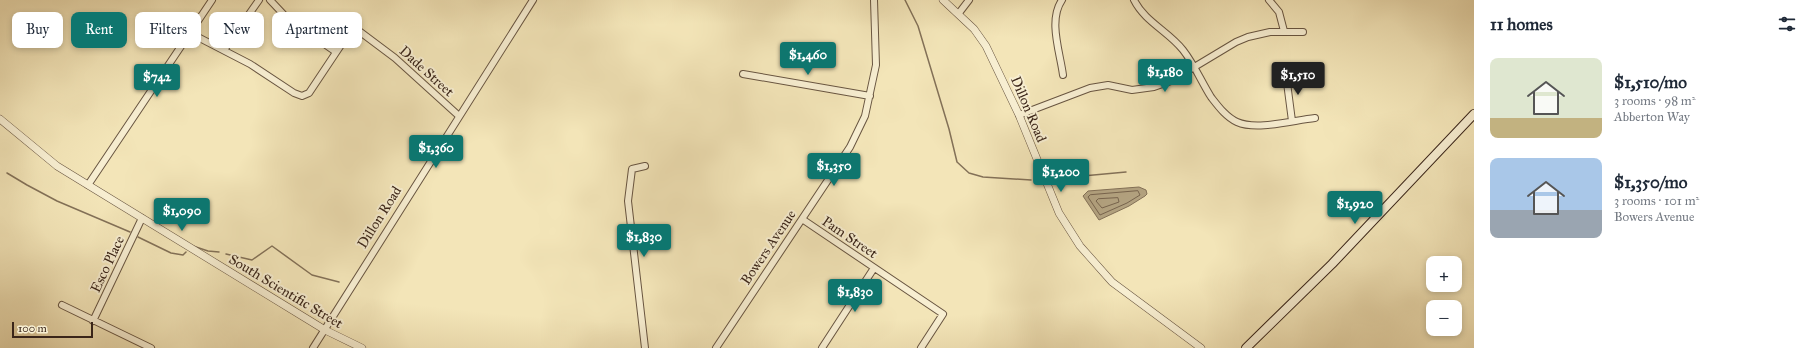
<!DOCTYPE html>
<meta charset="utf-8">
<style>
:root{--surface:#fff;--page:#f2f2f3;--text:#1f2937;--muted:#747a83;--accent:#0f766e}
body{margin:0;font-family:"IM FELL Great Primer",serif;background:var(--page);color:var(--text);height:100vh;display:flex;flex-direction:column;font-size:15px;white-space:nowrap}
*{box-sizing:border-box;margin:0}
p{font-size:13px;color:var(--muted)}
.icon{flex:none;width:22px;height:22px;fill:none;stroke:currentColor;stroke-width:2;stroke-linecap:round;stroke-linejoin:round}
.map{position:relative;flex:1;overflow:hidden}
.details{display:flex;flex-direction:column;background:var(--surface);width:340px}
.details>*{flex:none}
.guide{position:absolute;left:12px;top:12px;width:380px;height:36px;display:flex;gap:8px}
.controls{position:absolute;left:1426px;top:256px;display:grid;gap:8px}
.controls a{display:grid;place-items:center;width:36px;height:36px;border-radius:8px;background:var(--surface);box-shadow:0 2px 6px #0003;font-size:20px}
.scale{position:absolute;left:12px;bottom:10px;width:81px;box-sizing:border-box;padding-left:4px;border:2px solid #3a2519;border-top:0;font-size:11px;line-height:14px;white-space:nowrap;color:#3a2519;-webkit-text-stroke:3px #f7eed1;paint-order:stroke}
.price{position:absolute;translate:-50% -34px;padding:0 9px;border-radius:4px;background:var(--accent);color:#fff;font-size:13px;line-height:26px;filter:drop-shadow(0 1px 2px #0008)}
.price::after{content:'';position:absolute;left:50%;top:24px;width:12px;height:9px;margin-left:-6px;background:inherit;clip-path:polygon(0 0,100% 0,50% 100%)}
.price.on{background:#222;color:#fff}
ul{padding:0;list-style:none}
li{display:flex;align-items:center;gap:12px;height:100px;padding:0 16px}
li span{display:grid;place-items:center;flex:none;width:112px;height:80px;border-radius:8px;color:#555}
li>.icon{margin-inline-start:auto}
span .icon{width:48px;height:48px;fill:#fffc;stroke-width:1}
li b{font-size:17px}
h2{display:flex;justify-content:space-between;align-items:center;height:48px;padding:0 16px;font-size:17px}
.chip{padding:0 14px;border-radius:8px;background:var(--surface);box-shadow:0 2px 6px #0003;font-size:14px;line-height:36px}
.chip.on{background:var(--accent);color:#fff}
main{display:flex;flex:1;min-height:0}
.map>svg:first-child{display:block}
.water{fill:#b4a482;stroke:#837158}
.lines{fill:none;stroke-linecap:round;stroke-linejoin:round}
.shore{stroke:#77644e;stroke-width:1}
.stream{stroke:#837158;stroke-width:1.5}
.minor-casing{stroke:#685541;stroke-width:8}
.tertiary-casing{stroke:#685541;stroke-width:8}
.secondary-casing{stroke:#3a2519;stroke-width:10}
.minor{stroke:#f7eed1;stroke-width:6}
.tertiary{stroke:#f7eed1;stroke-width:7}
.secondary{stroke:#f7eed1;stroke-width:8}
.labels{text-anchor:middle;stroke-width:4;stroke-linejoin:round;paint-order:stroke}
.street-label{font-size:14px;fill:#3a2519;stroke:#f7eed1}
</style>
<main>
<div class="map">
<svg width="1474" height="348" viewBox="0 0 1474 348">
<rect width="100%" height="100%" fill="#f3e5b8"/>
<filter id="stains"><feTurbulence type="fractalNoise" baseFrequency=".005" numOctaves="4"/><feColorMatrix values="0 0 0 0 .2 0 0 0 0 .09 0 0 0 0 .02 0 0 0 .5 -.17"/></filter>
<radialGradient id="worn" r=".72"><stop offset=".6" stop-color="#630" stop-opacity="0"/><stop offset="1" stop-color="#630" stop-opacity=".3"/></radialGradient>
<!-- water -->
<path class="water" d="M1139 187 1146 190 1147 194 1145 196 1129 206 1099 220 1083 196 1088 191Z"/>
<g class="lines">
<!-- shore -->
<path class="shore" d="M1138 191 1140 195 1127 203 1100 215 1088 197 1090 195Z
M1118 198 1119 202 1102 208 1096 201 1098 199Z"/>
<!-- stream -->
<path class="stream" d="M905 0 918 26 949 129 957 162 969 173 983 177 1031 180
M7 173 27 185 57 201 130 232
M1061 178 1126 172
M138 237 171 253 183 255 186 252
M193 246 208 251 219 252
M226 254 252 260 272 246 312 275 339 282"/>
<defs>
<path id="minor" d="M270 0 287 18 336 52
M1062 0C1048 20 1060 52 1063 75
M1134 0C1145 22 1168 31 1183 50 1194 64 1201 81 1211 97 1218 106 1226 117 1237 122 1257 131 1294 120 1315 118
M1269 0 1279 12 1284 31
M959 13 969 0
M190 33 250 64 294 93 302 96 309 93 351 30 355 28 395 58 459 116
M224 50 259 0
M743 74 870 96
M1286 75 1292 121
M1019 115 1090 88 1108 85 1132 90 1154 87 1171 81 1236 42 1248 37 1270 32H1303
M88 185 212 0
M802 219 943 314 921 348
M62 305 151 348
M93 321 142 218
M313 348 533 0
M645 348 628 201 632 169 645 166
M716 348 850 147 865 116 876 65 874 0
M822 348 874 268"/>
<path id="tertiary" d="M943 0 974 29 986 46 1019 115 1059 213 1080 246 1112 282 1201 348
M0 119 57 166 88 185 325 330 362 348"/>
<path id="secondary" d="M1246 348 1332 264 1474 114"/>
</defs>
<!-- minor casing -->
<use href="#minor" class="minor-casing"/>
<!-- tertiary casing -->
<use href="#tertiary" class="tertiary-casing"/>
<!-- secondary casing -->
<use href="#secondary" class="secondary-casing"/>
<!-- minor -->
<use href="#minor" class="minor"/>
<!-- tertiary -->
<use href="#tertiary" class="tertiary"/>
<!-- secondary -->
<use href="#secondary" class="secondary"/>
</g>
<g class="labels">
<!-- street labels -->
<g class="street-label">
<text transform="translate(427 71) rotate(42)" y="5">Dade Street</text>
<text transform="translate(1029 109) rotate(67)" y="5">Dillon Road</text>
<text transform="translate(379 217) rotate(-58)" y="5">Dillon Road</text>
<text transform="translate(850 237) rotate(34)" y="5">Pam Street</text>
<text transform="translate(768 247) rotate(-56)" y="5">Bowers Avenue</text>
<text transform="translate(107 264) rotate(-65)" y="5">Esco Place</text>
<text transform="translate(286 291) rotate(31)" y="5">South Scientific Street</text>
</g>
</g>
<rect width="100%" height="100%" filter="url(#stains)"/>
<rect width="100%" height="100%" fill="url(#worn)"/>
</svg>
<div class="controls">
<a>+</a>
<a>−</a>
</div>
<div class="scale">100 m</div>
<b class="price" style="left:808px;top:76px">$1,460</b>
<b class="price" style="left:1165px;top:93px">$1,180</b>
<b class="price on" style="left:1298px;top:96px">$1,510</b>
<b class="price" style="left:157px;top:98px">$742</b>
<b class="price" style="left:436px;top:169px">$1,360</b>
<b class="price" style="left:834px;top:187px">$1,350</b>
<b class="price" style="left:1061px;top:193px">$1,200</b>
<b class="price" style="left:1355px;top:225px">$1,920</b>
<b class="price" style="left:182px;top:232px">$1,090</b>
<b class="price" style="left:644px;top:258px">$1,830</b>
<b class="price" style="left:855px;top:313px">$1,830</b>
<div class="guide">
<a class="chip">Buy</a>
<a class="chip on">Rent</a>
<a class="chip">Filters</a>
<a class="chip">New</a>
<a class="chip">Apartment</a>
</div>
</div>
<section class="details">
<h2>11 homes<svg class="icon" aria-label="filters" viewBox="0 0 24 24"><path d="M4 7h16M4 17h16"/><circle cx="9" cy="7" r="2"/><circle cx="15" cy="17" r="2"/></svg></h2>
<ul>
<li><span style="background:linear-gradient(#dfe7d0 75%,#c2b280 0)"><svg class="icon" aria-label="home" viewBox="0 0 24 24"><path d="M3 11l9-7 9 7M6 9v11h12V9"/></svg></span><div><b>$1,510/mo</b><p>3 rooms · 98 m²</p><p>Abberton Way</p></div></li>
<li><span style="background:linear-gradient(#a9c7e8 65%,#9aa5b1 0)"><svg class="icon" aria-label="home" viewBox="0 0 24 24"><path d="M3 11l9-7 9 7M6 9v11h12V9"/></svg></span><div><b>$1,350/mo</b><p>3 rooms · 101 m²</p><p>Bowers Avenue</p></div></li>
</ul>
</section>
</main>
